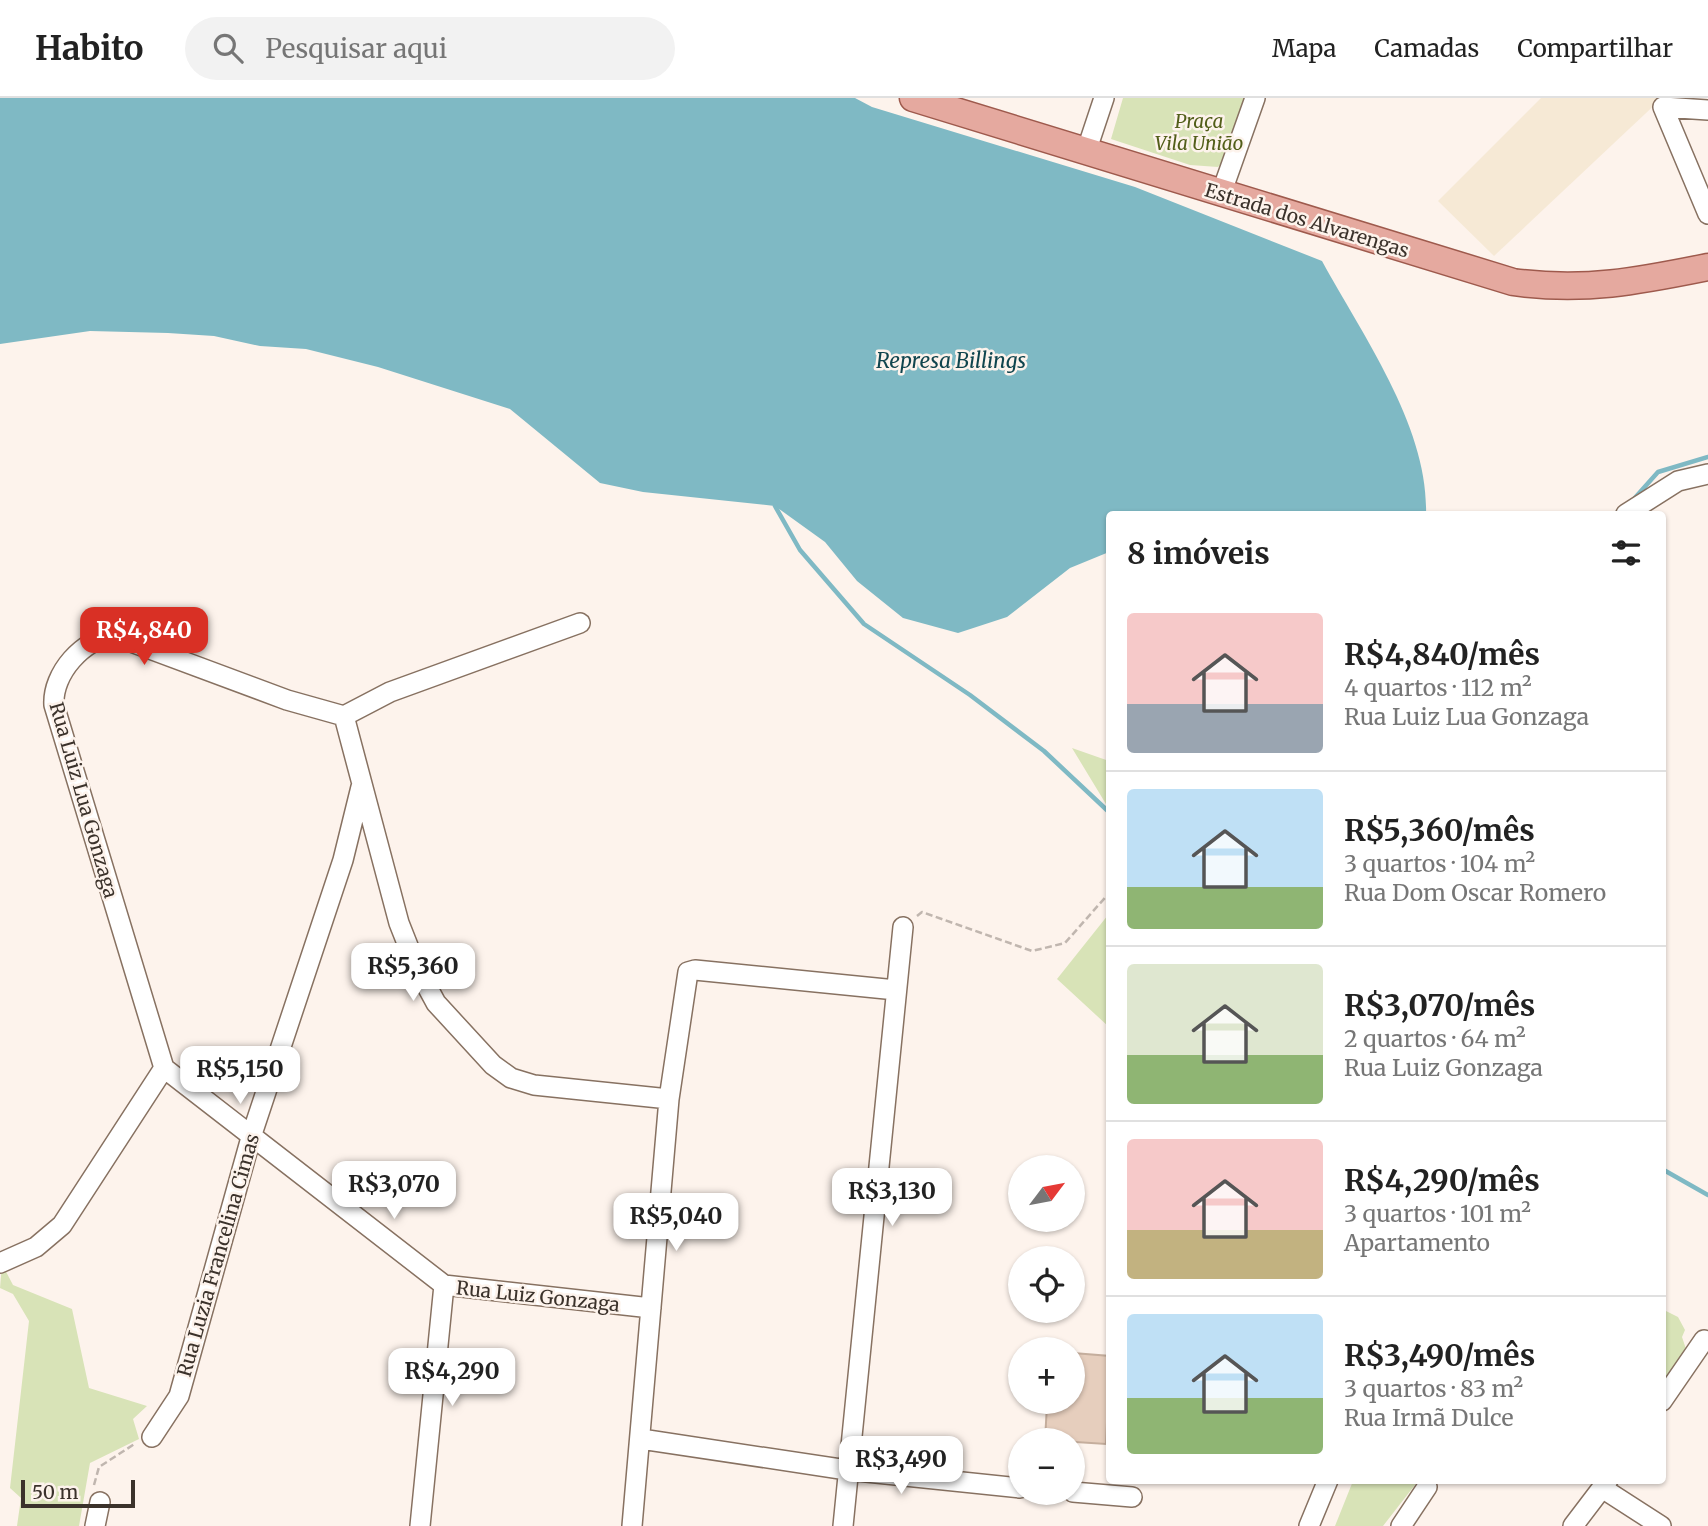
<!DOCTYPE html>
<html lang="pt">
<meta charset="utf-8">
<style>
:root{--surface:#fff;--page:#f2f2f2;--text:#222;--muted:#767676;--line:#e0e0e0;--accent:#d93025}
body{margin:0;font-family:Merriweather,serif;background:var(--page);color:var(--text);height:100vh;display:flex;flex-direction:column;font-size:26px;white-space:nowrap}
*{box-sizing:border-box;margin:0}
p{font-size:23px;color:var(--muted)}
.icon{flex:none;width:38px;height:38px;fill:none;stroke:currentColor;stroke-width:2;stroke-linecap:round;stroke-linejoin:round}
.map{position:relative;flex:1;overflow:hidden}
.drawer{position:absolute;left:1106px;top:413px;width:560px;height:973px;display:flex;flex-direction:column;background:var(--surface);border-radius:7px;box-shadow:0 2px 5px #0004}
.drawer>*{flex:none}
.needle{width:46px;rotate:58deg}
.tools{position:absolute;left:1008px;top:1057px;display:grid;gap:14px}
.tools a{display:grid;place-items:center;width:77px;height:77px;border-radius:50%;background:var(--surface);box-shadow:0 2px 5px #0004;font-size:35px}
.scale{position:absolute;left:21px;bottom:18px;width:114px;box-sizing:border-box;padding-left:7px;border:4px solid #3b322b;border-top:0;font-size:19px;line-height:24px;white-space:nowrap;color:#3b322b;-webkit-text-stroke:5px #fdf3ec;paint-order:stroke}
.price{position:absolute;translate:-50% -60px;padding:0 16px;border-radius:14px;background:#fff;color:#222;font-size:23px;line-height:46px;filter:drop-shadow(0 2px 4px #0008)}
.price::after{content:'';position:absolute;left:50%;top:42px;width:21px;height:16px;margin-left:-10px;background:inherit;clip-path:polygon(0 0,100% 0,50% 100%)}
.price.active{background:var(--accent);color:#fff}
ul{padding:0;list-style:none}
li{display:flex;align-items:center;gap:21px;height:175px;padding:0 21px}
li+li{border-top:2px solid var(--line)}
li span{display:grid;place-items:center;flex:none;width:196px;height:140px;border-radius:7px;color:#555}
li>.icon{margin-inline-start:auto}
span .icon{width:84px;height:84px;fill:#fffc;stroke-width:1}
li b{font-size:30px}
h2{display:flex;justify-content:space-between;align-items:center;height:84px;padding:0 21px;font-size:30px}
header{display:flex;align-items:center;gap:42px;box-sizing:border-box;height:98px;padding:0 35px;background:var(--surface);border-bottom:2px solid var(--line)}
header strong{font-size:33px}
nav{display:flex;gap:38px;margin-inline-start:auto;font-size:24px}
.search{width:490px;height:63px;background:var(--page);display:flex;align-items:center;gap:18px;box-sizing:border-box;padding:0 24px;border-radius:38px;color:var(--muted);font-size:26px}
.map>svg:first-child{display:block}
.industrial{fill:#f6e9d5}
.green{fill:#d8e3b7}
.water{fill:#7fb9c4}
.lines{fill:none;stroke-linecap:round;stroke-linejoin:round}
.stream{stroke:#7fb9c4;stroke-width:4.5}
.building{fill:#e6cebd;stroke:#c5ae9d;stroke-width:2}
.minor-casing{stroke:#877161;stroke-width:22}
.major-casing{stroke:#9e5a4d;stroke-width:29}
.path{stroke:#c0b6af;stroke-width:2.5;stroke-dasharray:7 3.5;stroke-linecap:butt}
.minor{stroke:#fff;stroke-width:19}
.major{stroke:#e5a99f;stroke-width:26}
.labels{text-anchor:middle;stroke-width:5;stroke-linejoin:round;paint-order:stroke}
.park-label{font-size:19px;font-style:italic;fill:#525e19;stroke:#fdf3ec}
.street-label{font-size:19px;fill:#3b322b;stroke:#fdf3ec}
.water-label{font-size:21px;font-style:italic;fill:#10454e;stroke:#fdf3ec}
</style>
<header>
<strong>Habito</strong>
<div class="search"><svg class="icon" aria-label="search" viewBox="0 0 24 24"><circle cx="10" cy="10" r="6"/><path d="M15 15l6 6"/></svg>Pesquisar aqui</div>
<nav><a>Mapa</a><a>Camadas</a><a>Compartilhar</a></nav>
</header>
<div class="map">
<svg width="1708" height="1428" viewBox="0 0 1708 1428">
<rect width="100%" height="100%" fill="#fdf3ec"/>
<!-- industrial -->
<path class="industrial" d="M1541 0H1662L1494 158 1438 103Z"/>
<!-- green -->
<path class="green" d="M1123 0H1246L1229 58 1218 69 1190 67 1111 41Z
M1072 650 1109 663V711Z
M1108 817H1109V929L1057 881Z
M2 1166 13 1187 72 1211 89 1290 147 1308 133 1321 139 1341 90 1365 79 1428H17L21 1400 10 1390 29 1223 13 1196 0 1190Z
M1664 1212 1678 1219 1685 1232 1682 1239 1686 1251 1663 1286Z
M1353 1383V1382L1418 1383 1383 1428H1335Z"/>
<!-- water -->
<path class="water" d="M0 0H855L872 9 1135 89 1322 163C1363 238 1429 330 1426 416H1110L1109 454 1070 470 1007 519 958 535 903 520 857 483 825 444 775 408 643 394 600 385 510 311 378 269 306 251 260 248 214 238 168 235 90 233 0 246Z"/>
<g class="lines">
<!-- stream -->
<path class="stream" d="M1633 402 1658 374 1708 359
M775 408 800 452 864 526 970 597 1044 653 1110 715
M1611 416 1622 414
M1662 1071 1708 1097"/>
</g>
<!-- building -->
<path class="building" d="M1073 1255 1110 1258 1106 1346 1045 1342 1047 1307 1062 1309V1304H1073Z"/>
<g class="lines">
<defs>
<path id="minor" d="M1708 12 1663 9 1708 116
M1086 54 1104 0
M1221 96 1255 0
M1626 416 1678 383 1708 376
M344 618 399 825 416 868 436 905 493 967 511 980 534 987 669 1001
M164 970 54 607C52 576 83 540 115 538L287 602 344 618 390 594 580 525
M164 970 444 1187 651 1210
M0 1165 36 1149 62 1127 164 970
M1662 1303 1704 1242
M152 1339 179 1298 252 1036 343 762 361 689
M641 1341 847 1372 1020 1390
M1602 1390 1661 1428
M1073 1394 1132 1399
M95 1428 100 1404
M420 1428 444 1187
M632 1428 669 1001 688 874 695 872 896 892
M843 1428 903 829
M1309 1428 1328 1382
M1401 1428 1427 1389
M1573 1428 1608 1382"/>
<path id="major" d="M913 0 1513 184C1584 194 1639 183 1708 169"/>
</defs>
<!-- minor casing -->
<use href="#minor" class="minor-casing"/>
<!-- major casing -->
<use href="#major" class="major-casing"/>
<!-- path -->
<path class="path" d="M917 818 922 814 1032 853 1065 845 1110 794
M94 1387 99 1369 136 1345"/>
<!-- minor -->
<use href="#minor" class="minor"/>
<!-- major -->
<use href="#major" class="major"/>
</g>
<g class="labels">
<!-- park labels -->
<g class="park-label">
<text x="1199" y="30">Praça<tspan x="1199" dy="22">Vila União</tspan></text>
</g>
<!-- street labels -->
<g class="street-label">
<text transform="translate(1307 122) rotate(17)" y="7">Estrada dos Alvarengas</text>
<text transform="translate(84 702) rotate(74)" y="7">Rua Luiz Lua Gonzaga</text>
<text transform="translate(218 1157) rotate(-74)" y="7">Rua Luzia Francelina Cimas</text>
<text transform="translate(538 1198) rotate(6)" y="7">Rua Luiz Gonzaga</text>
</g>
<!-- water labels -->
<g class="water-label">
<text x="951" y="270">Represa Billings</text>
</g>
</g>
</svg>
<div class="tools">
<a><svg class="needle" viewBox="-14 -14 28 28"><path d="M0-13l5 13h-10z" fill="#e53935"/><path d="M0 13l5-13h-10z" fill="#767676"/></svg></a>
<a><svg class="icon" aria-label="locate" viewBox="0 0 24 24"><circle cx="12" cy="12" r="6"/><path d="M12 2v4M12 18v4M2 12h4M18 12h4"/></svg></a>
<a>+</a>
<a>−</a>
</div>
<div class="scale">50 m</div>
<b class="price active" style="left:144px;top:569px">R$4,840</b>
<b class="price" style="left:413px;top:905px">R$5,360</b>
<b class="price" style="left:240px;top:1008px">R$5,150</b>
<b class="price" style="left:394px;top:1123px">R$3,070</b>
<b class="price" style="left:892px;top:1130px">R$3,130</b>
<b class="price" style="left:676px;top:1155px">R$5,040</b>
<b class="price" style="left:452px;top:1310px">R$4,290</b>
<b class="price" style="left:901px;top:1398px">R$3,490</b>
<section class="drawer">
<h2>8 imóveis<svg class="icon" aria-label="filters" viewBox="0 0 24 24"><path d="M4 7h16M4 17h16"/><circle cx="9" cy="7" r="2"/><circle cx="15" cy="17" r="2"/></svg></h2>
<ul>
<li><span style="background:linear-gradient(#f6c9c9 65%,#9aa5b1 0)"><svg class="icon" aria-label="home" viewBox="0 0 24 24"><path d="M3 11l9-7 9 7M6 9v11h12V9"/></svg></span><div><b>R$4,840/mês</b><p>4 quartos · 112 m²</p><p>Rua Luiz Lua Gonzaga</p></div></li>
<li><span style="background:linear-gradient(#bfe0f5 70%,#8fb573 0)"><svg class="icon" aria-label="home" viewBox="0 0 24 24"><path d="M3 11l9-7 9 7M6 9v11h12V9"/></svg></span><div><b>R$5,360/mês</b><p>3 quartos · 104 m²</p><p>Rua Dom Oscar Romero</p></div></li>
<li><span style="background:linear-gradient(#dfe7d0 65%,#8fb573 0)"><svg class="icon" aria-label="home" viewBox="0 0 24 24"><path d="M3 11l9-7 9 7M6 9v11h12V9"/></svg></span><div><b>R$3,070/mês</b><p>2 quartos · 64 m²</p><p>Rua Luiz Gonzaga</p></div></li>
<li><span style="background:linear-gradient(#f6c9c9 65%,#c2b280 0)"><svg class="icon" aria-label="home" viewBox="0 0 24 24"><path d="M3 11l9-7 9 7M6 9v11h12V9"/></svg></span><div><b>R$4,290/mês</b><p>3 quartos · 101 m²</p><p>Apartamento</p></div></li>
<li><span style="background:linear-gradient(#bfe0f5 60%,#8fb573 0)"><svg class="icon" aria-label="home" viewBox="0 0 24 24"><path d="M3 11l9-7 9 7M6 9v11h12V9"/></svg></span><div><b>R$3,490/mês</b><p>3 quartos · 83 m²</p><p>Rua Irmã Dulce</p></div></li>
</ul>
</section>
</div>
